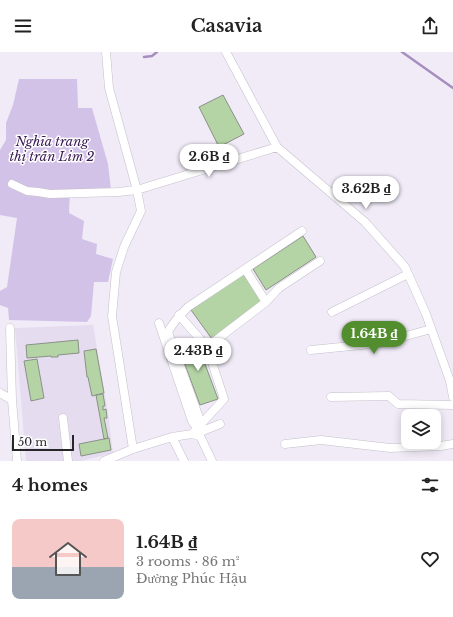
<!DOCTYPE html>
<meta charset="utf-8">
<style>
:root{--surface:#fff;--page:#f6f6f6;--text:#222;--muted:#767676;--accent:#528e2d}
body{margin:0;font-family:"Libre Baskerville",serif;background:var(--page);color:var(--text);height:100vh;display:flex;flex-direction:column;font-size:15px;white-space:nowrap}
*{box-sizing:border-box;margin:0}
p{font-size:13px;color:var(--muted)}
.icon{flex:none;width:22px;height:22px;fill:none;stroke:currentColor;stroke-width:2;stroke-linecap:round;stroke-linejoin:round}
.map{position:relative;height:409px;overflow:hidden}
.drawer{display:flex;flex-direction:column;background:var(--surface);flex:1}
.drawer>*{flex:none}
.tools{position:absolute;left:401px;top:357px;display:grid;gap:8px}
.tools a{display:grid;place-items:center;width:40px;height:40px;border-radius:8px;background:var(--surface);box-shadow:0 2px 10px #0003;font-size:20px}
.scale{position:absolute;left:12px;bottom:10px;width:62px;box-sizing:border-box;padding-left:4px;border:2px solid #28262b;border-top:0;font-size:11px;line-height:14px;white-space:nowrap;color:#28262b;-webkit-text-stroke:3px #fff;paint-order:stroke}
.price{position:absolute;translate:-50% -34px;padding:0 9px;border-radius:14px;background:#fff;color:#222;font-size:13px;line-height:26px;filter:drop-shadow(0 1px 2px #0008)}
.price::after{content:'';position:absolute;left:50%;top:24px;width:12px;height:9px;margin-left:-6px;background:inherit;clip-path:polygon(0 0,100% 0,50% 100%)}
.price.current{background:var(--accent);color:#fff}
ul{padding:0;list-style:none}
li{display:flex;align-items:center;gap:12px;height:100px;padding:0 12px}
li span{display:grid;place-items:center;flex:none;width:112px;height:80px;border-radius:8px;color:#555}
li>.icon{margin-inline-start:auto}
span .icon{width:48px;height:48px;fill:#fffc;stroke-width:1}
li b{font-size:17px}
h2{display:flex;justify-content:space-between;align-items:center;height:48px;padding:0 12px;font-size:17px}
header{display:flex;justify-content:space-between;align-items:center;height:52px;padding:0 12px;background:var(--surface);font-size:18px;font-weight:800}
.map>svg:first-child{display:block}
.built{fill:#e5dcef}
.green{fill:#d3c2e8}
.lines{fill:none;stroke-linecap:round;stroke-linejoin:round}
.stream{stroke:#a68fbf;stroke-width:2.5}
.building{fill:#b4d4a5;stroke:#8a9187}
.minor-casing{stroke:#c5c0cb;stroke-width:9}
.minor{stroke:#fff;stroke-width:8}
.labels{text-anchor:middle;stroke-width:3;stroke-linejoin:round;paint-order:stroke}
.park-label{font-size:13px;font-style:italic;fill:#3a1a54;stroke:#fff}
</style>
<header><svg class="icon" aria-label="menu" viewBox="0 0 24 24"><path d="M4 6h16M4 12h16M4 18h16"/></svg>Casavia<svg class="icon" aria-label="share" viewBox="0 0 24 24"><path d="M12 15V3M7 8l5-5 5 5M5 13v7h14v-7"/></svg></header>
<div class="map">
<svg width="453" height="409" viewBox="0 0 453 409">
<rect width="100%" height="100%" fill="#f0ebf7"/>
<!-- built -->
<path class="built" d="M93 273 108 361 113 401 81 409H26L15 276Z"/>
<!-- green -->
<path class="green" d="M19 27H77L78 56H92L108 112 111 138 70 139 69 161 84 169 82 187 97 192 96 202 113 207 108 230H94L91 264 87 270 9 268 8 256 0 253V239L7 235 17 166 0 163V98L6 88V71L13 53Z"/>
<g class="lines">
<!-- stream -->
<path class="stream" d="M402 0 453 36
M144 5 152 4 157 0"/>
</g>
<!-- building -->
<path class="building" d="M223 43 244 82 219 95 199 55Z
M303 184 316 205 266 238 253 217Z
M243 222 263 251 212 287 191 258Z
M78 288 79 301 58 303V305H51V304L27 306 26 293Z
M196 288 218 347 200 353 178 294Z
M96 297 104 341 92 344 88 325H87L84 299Z
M37 307 44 346 31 349 24 309Z
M103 342 105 354H103V358L106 357 107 366H104L108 386 104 387 96 343Z
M109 386 111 398 81 404 79 392Z"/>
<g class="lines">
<defs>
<path id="minor" d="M106 0 109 36 137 138 141 159 124 195 116 220 112 264 133 397
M226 0 277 95 365 170 405 215 426 262 450 329 453 345
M12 132 27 139 38 140 50 142 118 140 137 138 277 95
M245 217 266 250
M332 260 408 222
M179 263 207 295
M159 271 192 369 194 372 198 374
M10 276 12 348 17 409
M311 298 381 291 431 277
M0 341 12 348
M331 345 389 344 398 352 453 353
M63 366 68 409
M201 371 168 280C173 270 180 263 188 255L302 179
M192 382 200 384 212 409
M195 382 220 372
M172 385 184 409
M285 392 321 388 390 396 441 394 453 392
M104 409 133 397 172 385 192 382 224 347 207 295 266 250 279 236 320 209"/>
</defs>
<!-- minor casing -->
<use href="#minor" class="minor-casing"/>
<!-- minor -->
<use href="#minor" class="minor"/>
</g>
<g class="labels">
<!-- park labels -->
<g class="park-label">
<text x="52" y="94">Nghĩa trang<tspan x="52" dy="15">thị trấn Lim 2</tspan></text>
</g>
</g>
</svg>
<div class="tools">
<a><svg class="icon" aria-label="layers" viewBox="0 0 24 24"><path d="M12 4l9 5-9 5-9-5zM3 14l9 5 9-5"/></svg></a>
</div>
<div class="scale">50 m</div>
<b class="price" style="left:209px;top:126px">2.6B ₫</b>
<b class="price" style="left:366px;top:158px">3.62B ₫</b>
<b class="price current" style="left:374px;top:303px">1.64B ₫</b>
<b class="price" style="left:198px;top:320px">2.43B ₫</b>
</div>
<section class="drawer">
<h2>4 homes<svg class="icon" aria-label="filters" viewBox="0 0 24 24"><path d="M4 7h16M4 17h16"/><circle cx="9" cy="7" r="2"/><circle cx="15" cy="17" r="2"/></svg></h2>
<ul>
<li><span style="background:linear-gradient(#f6c9c9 60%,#9aa5b1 0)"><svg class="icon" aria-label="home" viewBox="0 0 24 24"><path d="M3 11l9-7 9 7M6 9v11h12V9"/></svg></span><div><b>1.64B ₫</b><p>3 rooms · 86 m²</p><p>Đường Phúc Hậu</p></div><svg class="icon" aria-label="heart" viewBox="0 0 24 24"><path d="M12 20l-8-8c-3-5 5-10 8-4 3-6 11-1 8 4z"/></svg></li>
</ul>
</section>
